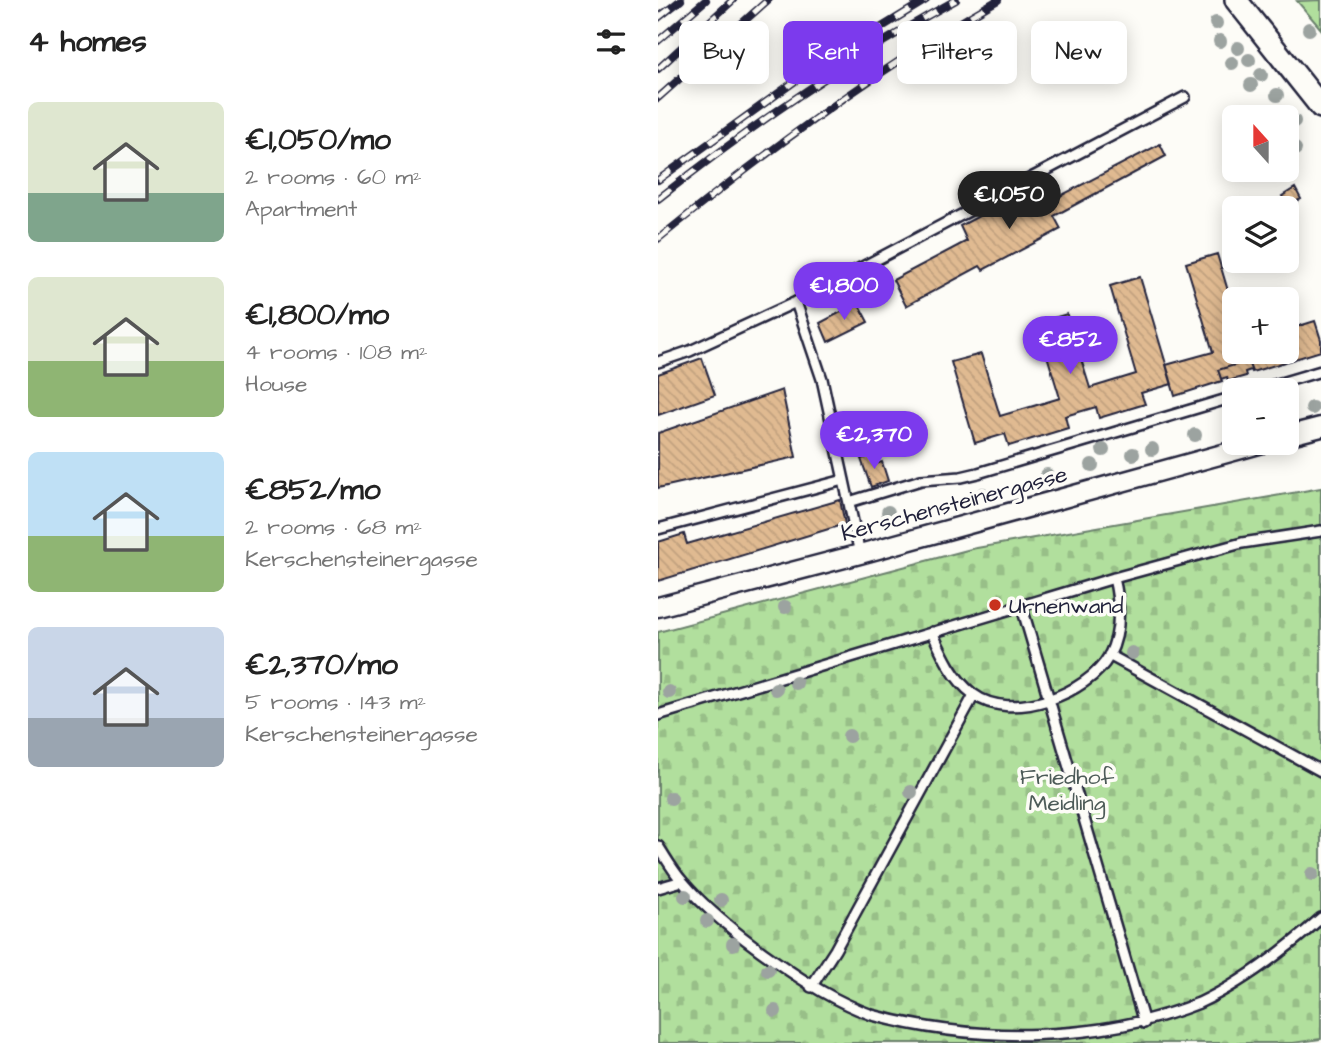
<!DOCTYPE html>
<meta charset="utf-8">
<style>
:root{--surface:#fff;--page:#f6f6f6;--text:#222;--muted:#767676;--accent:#7c3aed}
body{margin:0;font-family:"Architects Daughter",sans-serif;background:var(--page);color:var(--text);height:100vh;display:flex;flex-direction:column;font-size:26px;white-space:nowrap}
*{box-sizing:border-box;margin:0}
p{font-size:23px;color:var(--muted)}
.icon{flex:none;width:38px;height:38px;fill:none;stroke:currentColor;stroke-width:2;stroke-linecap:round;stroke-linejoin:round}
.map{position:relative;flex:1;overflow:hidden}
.details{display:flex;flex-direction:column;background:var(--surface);width:658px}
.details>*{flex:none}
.guide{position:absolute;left:21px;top:21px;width:536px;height:63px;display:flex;gap:14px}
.needle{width:46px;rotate:339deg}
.buttons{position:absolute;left:564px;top:105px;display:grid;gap:14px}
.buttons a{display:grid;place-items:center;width:77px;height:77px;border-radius:10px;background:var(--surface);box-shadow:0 4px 18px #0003;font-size:35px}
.price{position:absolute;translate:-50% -60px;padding:0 16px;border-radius:24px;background:var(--accent);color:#fff;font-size:23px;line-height:46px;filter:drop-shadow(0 2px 4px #0008)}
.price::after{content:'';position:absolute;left:50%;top:42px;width:21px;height:16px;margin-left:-10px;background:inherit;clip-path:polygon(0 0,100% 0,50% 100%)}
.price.on{background:#222;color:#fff}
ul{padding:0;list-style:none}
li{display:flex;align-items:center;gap:21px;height:175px;padding:0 28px}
li span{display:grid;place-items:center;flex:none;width:196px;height:140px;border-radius:10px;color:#555}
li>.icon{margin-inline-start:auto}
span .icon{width:84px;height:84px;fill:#fffc;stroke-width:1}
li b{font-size:30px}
h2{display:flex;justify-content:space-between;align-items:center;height:84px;padding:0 28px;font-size:30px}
.chip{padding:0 24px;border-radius:10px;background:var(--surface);box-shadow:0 4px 18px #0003;font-size:24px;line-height:63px}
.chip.on{background:var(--accent);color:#fff}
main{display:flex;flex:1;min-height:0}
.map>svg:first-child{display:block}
.grass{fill:#b1df9d;stroke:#6a806c;stroke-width:2}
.cemetery{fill:url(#cemetery-stones);stroke:#6a806c;stroke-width:2}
.building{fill:url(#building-back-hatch);stroke:#22223b;stroke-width:2}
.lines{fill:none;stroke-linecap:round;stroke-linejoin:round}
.service-casing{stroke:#22223b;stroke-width:14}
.minor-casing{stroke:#22223b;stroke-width:23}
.tertiary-casing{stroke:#22223b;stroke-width:26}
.service{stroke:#fdfcf7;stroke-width:9}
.minor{stroke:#fdfcf7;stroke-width:18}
.tertiary{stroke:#fdfcf7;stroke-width:21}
.rail-casing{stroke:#22223b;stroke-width:8}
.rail{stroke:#fdfcf7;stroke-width:5;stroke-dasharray:16;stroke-linecap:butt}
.tree{fill:#9ca3a0}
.poi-dot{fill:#c8321e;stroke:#fdfcf7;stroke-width:2.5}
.labels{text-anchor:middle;stroke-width:7;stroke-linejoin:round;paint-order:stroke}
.street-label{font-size:23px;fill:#22223b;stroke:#fdfcf7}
.poi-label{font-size:23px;fill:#22223b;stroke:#fdfcf7;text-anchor:start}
.park-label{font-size:23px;fill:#4d5b58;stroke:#fdfcf7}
</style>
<main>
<section class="details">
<h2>4 homes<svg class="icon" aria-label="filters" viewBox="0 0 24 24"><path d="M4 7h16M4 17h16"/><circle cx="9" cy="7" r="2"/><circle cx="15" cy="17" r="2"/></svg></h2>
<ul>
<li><span style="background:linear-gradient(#dfe7d0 65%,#7fa58c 0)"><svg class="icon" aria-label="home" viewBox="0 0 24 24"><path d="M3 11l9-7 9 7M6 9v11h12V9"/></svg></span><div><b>€1,050/mo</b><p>2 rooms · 60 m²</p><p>Apartment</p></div></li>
<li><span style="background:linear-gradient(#dfe7d0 60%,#8fb573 0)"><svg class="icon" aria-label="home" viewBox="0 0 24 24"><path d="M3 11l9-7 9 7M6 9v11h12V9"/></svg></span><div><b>€1,800/mo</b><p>4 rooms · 108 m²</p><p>House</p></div></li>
<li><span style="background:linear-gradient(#bfe0f5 60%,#8fb573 0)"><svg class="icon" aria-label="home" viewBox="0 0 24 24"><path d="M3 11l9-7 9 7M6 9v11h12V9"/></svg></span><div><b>€852/mo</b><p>2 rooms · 68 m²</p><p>Kerschensteinergasse</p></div></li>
<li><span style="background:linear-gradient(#c9d6e8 65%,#9aa5b1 0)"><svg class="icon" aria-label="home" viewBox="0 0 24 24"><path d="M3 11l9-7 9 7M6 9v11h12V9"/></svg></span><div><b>€2,370/mo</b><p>5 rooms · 143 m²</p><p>Kerschensteinergasse</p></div></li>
</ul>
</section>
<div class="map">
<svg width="663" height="1043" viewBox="0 0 663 1043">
<defs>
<pattern id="cemetery-stones" width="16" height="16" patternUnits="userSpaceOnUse" patternTransform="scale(1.75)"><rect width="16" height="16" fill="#b1df9d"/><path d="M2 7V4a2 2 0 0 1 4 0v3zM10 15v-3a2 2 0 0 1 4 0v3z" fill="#98bf88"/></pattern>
<pattern id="building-back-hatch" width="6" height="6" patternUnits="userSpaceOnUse" patternTransform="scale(1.75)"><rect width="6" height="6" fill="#e0ba91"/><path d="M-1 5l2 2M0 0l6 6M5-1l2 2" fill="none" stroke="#c0a07e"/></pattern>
</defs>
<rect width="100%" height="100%" fill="#fdfcf7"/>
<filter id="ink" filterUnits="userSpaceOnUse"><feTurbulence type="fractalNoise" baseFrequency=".0143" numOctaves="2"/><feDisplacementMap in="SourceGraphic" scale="14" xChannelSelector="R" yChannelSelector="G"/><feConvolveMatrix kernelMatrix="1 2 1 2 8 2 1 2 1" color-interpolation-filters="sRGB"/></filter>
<g filter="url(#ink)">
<!-- grass -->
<path class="grass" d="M663 0V29L639 1Z"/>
<!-- cemetery -->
<path class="cemetery" d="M663 488V1039L635 1043H0V632L313 549Z"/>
<!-- building -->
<path class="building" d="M502 144 508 156 396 216 403 229 325 270 322 266 248 306 235 280 309 241 302 226 380 185 389 203Z
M637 188 643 199 630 206 624 196Z
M559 254 576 311V352H628V330L657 321 663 340V351L594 372 590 361 560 370 564 381 517 396 508 365 555 352 528 263Z
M482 277 514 384 483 393 487 404 441 418 438 407 407 416 410 428 351 446 347 434 317 443 293 362 323 354 342 416 402 398 379 323 409 314 432 388 478 374 452 286Z
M200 303 210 322 170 342 162 323Z
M44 358 57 395 0 415V374Z
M590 361 593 370 587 372 588 376 570 381 569 377 563 379 560 370Z
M124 390 138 457 0 488V433Z
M215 455 217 464 224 462 230 481 213 487 203 459Z
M182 500 187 524 0 581V542L26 534 29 544Z"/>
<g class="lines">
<defs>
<path id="service" d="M138 302 164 379 202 554
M0 362 32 351 138 302 527 97
M599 390 663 371
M191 502 263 480 303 477 320 473 576 397
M0 529 186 480
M363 604 486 1023
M274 632C284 654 295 679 315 694 353 723 430 694 451 656 464 631 462 603 456 578
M451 655 663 771
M0 715 456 578 584 543 663 531
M0 846C8 858 15 871 24 881 50 912 84 938 117 961 147 982 178 1002 214 1015 318 1043 440 1043 541 1003 586 982 626 951 663 918
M0 888 24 881
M153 987 177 950 316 695"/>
<path id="minor" d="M628 436 663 427
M0 607 202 554 605 443"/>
<path id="tertiary" d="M578 0 663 107"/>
</defs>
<!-- service casing -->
<use href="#service" class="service-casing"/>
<!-- minor casing -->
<use href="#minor" class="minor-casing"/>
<!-- tertiary casing -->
<use href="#tertiary" class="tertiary-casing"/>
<!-- service -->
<use href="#service" class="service"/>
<!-- minor -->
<use href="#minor" class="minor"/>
<!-- tertiary -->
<use href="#tertiary" class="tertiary"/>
<defs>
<path id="rail" d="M0 18 23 0
M0 41 48 0
M0 69 75 0
M0 98 110 0
M0 180 147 74 268 0
M0 199C94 125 193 57 298 0
M0 239C107 152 220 69 340 0"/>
</defs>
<!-- rail casing -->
<use href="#rail" class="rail-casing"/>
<!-- rail -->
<use href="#rail" class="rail"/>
</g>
<!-- trees -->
<g class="tree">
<circle cx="558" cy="23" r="7"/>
<circle cx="651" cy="29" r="7"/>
<circle cx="562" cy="41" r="7"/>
<circle cx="580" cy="48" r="7"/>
<circle cx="591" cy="60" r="7"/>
<circle cx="574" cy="63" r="7"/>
<circle cx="603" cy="75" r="7"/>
<circle cx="593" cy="85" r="7"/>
<circle cx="619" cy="95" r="7"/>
<circle cx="636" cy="121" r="7"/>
<circle cx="637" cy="149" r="7"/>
<circle cx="654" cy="408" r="7"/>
<circle cx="537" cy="435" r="7"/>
<circle cx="494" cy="449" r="7"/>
<circle cx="445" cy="450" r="7"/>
<circle cx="475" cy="454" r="7"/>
<circle cx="434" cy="465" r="7"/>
<circle cx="389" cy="475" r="7"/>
<circle cx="325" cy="494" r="7"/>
<circle cx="230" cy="512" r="7"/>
<circle cx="127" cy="607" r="7"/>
<circle cx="474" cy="653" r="7"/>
<circle cx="138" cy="683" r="7"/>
<circle cx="118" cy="689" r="7"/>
<circle cx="11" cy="692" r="7"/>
<circle cx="191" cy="736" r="7"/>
<circle cx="253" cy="792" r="7"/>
<circle cx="13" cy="798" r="7"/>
<circle cx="654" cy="874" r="7"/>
<circle cx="27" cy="896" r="7"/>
<circle cx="63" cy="900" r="7"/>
<circle cx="49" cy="921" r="7"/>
<circle cx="75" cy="944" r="7"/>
<circle cx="110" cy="970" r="7"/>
<circle cx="117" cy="1011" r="7"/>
</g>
</g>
<!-- markers -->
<circle class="poi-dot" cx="337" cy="605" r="7"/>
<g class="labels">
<!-- street labels -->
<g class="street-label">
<text transform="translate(296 503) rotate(-15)" y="8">Kerschensteinergasse</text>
</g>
<!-- poi labels -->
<g class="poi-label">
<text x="351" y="613">Urnenwand</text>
</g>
<!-- park labels -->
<g class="park-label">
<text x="409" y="784">Friedhof<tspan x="409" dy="26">Meidling</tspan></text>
</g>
</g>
</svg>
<div class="buttons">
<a><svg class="needle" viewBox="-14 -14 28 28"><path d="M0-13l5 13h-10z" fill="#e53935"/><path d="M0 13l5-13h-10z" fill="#767676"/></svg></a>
<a><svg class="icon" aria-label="layers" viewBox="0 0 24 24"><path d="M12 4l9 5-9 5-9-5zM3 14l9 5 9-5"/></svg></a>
<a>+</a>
<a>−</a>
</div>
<b class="price on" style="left:351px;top:231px">€1,050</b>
<b class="price" style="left:186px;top:322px">€1,800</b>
<b class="price" style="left:412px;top:376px">€852</b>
<b class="price" style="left:216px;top:471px">€2,370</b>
<div class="guide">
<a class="chip">Buy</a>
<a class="chip on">Rent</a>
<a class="chip">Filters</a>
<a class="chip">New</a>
</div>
</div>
</main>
